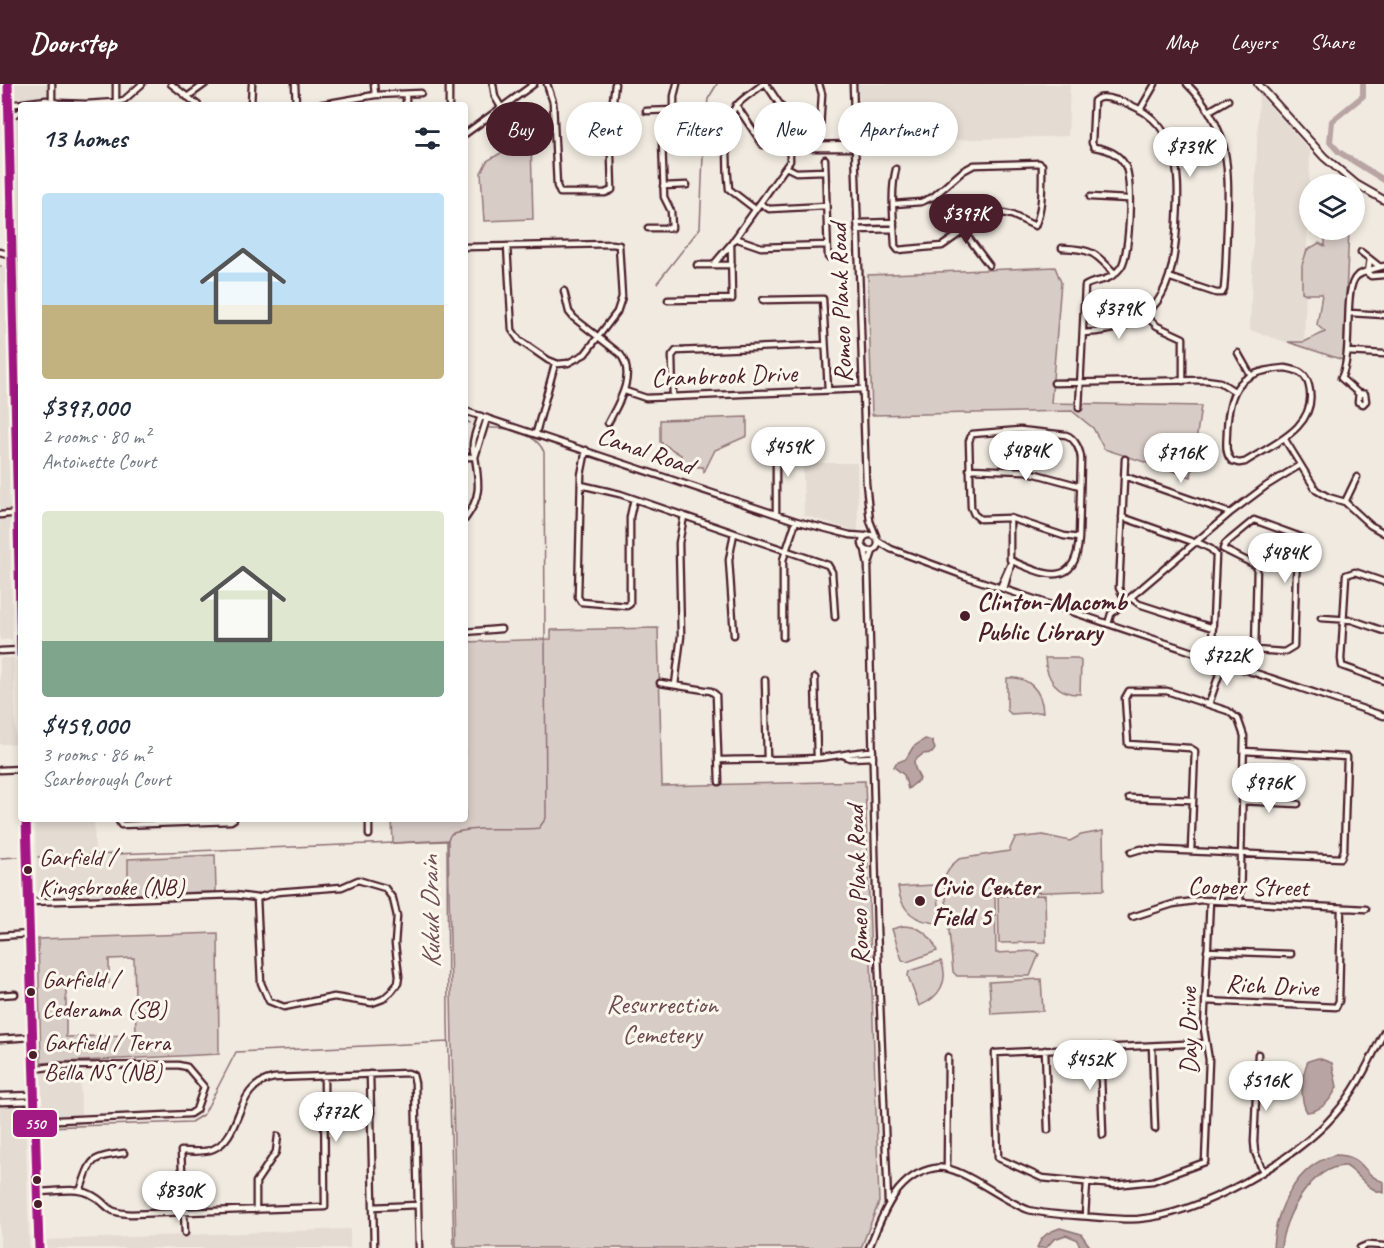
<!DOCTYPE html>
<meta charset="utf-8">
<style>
:root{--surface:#fff;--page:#f6f6f7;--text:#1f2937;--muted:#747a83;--accent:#4a1f2b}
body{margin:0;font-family:Caveat,sans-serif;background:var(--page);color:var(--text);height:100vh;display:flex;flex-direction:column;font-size:22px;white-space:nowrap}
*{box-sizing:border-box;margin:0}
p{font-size:20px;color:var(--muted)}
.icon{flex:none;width:33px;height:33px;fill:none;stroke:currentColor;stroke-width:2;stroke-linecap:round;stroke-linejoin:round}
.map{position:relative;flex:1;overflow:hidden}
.panel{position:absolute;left:18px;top:18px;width:450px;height:720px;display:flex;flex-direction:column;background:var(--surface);border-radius:6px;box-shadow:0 3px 9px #0003}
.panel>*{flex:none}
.top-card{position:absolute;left:486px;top:18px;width:570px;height:54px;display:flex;gap:12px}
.buttons{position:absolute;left:1299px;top:90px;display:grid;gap:12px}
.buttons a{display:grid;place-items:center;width:66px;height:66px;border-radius:50%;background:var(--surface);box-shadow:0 3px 9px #0003;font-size:30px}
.price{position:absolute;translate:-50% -51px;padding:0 14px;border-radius:21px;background:#fff;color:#222;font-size:20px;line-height:39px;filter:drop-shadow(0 2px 3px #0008)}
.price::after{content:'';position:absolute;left:50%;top:36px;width:18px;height:14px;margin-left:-9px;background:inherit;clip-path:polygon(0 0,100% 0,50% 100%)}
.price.on{background:var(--accent);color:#fff}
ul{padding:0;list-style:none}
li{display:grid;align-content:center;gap:12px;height:318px;padding:0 24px}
li span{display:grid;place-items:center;height:186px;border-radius:6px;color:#555}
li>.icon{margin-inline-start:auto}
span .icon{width:108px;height:108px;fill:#fffc;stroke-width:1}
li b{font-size:26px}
h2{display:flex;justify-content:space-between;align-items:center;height:72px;padding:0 24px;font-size:26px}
.pill{padding:0 21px;border-radius:27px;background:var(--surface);box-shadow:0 3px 9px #0003;font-size:21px;line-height:54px}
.pill.on{background:var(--accent);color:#fff}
header{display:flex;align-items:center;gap:36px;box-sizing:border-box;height:84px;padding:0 30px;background:var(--accent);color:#fff}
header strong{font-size:28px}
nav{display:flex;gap:33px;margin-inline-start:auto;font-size:21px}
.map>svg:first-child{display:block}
.built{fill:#e4dbd2}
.green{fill:#d8ccc6;stroke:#917678;stroke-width:1.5;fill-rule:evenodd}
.water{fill:#b8a4a2;stroke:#8c6f72;stroke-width:1.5}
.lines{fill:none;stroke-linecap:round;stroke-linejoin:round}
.stream{stroke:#8c6f72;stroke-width:1.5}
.river{stroke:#b8a4a2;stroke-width:6}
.minor-casing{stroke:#4a1f2b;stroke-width:9}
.major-casing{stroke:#4a1f2b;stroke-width:10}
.minor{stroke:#fbf7ec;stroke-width:4.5}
.major{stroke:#fbf7ec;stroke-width:6}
.bus-1-casing{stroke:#fbf7ec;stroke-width:14}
.bus-1{stroke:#a31984;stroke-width:9}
.poi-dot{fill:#4a1f2b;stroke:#fbf7ec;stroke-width:2}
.labels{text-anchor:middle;stroke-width:6;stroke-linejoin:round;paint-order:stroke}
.bus-label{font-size:24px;fill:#4a1f2b;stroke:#fbf7ec;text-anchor:start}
.street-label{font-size:26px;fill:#4a1f2b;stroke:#fbf7ec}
.poi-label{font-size:26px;font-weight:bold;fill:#4a1f2b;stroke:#fbf7ec;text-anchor:start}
.park-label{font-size:26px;fill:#6e4a52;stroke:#fbf7ec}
.water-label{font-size:27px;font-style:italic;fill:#704e55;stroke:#fbf7ec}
.line-badge{stroke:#fbf7ec;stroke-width:2}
.badge-label{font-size:16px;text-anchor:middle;font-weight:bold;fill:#fff}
</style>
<header>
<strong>Doorstep</strong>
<nav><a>Map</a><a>Layers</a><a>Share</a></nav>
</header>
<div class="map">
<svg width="1384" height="1164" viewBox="0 0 1384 1164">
<rect width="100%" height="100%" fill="#f0eae0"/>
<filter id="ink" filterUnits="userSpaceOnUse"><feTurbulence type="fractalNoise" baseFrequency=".0167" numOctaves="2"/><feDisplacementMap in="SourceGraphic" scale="12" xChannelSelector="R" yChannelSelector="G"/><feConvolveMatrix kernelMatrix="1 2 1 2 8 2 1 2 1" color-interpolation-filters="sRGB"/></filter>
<g filter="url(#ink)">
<!-- built -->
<path class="built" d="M15 0H47L48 13 15 14Z
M858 0H1070L1068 52 860 59Z
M1259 10 1310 67 1304 264 1250 246Z
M0 182 5 183 12 555 0 556Z
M803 379H857L858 448 804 431Z
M0 574H13L16 660H0Z
M35 735H94L95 770 128 769V810L37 812Z
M80 977 81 1042 43 1044 41 979Z
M25 1022 29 1164H0V1022Z
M350 1145V1164H47V1156Z"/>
<!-- green -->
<path class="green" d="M514 49 521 59H531L533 135 484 137 481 89 487 77 511 63Z
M1325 146H1349L1343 276 1288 258H1304L1325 248 1317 241 1322 210H1306L1302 208V181L1307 166 1319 159 1325 162Z
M1055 183 1061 198 1051 319 1201 322 1191 393 1104 365 1093 344 1072 327 872 331 868 191Z
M747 333V352L715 366 704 388 703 383 682 382 681 371 660 358V336Z
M658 544 662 702 865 697 879 1118 861 1164H456L448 756 393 759 392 735H465V558L551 555V546Z
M1045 574H1077L1081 577 1080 610C1058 611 1046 595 1045 574Z
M1007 594C1029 592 1042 607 1043 628L1011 630 1007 626Z
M1103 747 1104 806 999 810 995 812 996 869 1035 867 1039 870 1030 892H957L953 888 944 794 951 782 959 775 1009 767 1015 754 1043 751 1070 757 1081 751Z
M215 771 216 808 128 810V775Z
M934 801 937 803 941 839C916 839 901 828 898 803Z
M1045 811 1046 858 999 859 998 812Z
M903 842C920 842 931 851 937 867L907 878 902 876 892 845Z
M218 849 219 970 41 979 38 855ZM134 874 136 951 66 953V900L109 899V875Z
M941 877C950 897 939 914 919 922L908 892 909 887Z
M1041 895 1043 927 991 930 989 898Z"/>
<!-- water -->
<path class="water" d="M925 655 932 657 935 665 932 669 923 670 914 677 915 684 920 695 908 705 904 691 894 683 896 679 906 675 913 663Z
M1318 974 1332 979 1337 1003C1331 1016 1322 1027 1307 1028 1299 1015 1302 990 1308 977Z
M1335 1071C1367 1071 1361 1092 1384 1098V1109C1366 1106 1361 1091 1346 1082 1312 1081 1283 1133 1281 1164H1273C1275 1127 1296 1081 1335 1071Z
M1060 1144 1081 1150 1091 1164H1081L1076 1155 1066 1151 1054 1155 1046 1164H1037C1041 1152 1048 1148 1060 1144Z"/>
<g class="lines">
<!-- stream -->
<path class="stream" d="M0 182H1
M657 199 700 144 704 48 708 15 717 0
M465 336 470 339
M447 757 451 750C472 741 516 747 539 744L546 734 544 368C537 350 509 343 490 344
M447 757 448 939 454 1164
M38 773 446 757
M0 774 18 773
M46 1043 191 1038 204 1030 236 968 449 958"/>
<!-- river -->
<path class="river" d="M1363 0V12L1332 37 1330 58 1339 68 1384 96"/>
<defs>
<path id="minor" d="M52 0V18
M116 0V18
M171 0 198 21
M295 0 296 21
M374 0 375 11
M449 0V21
M493 0 495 13 501 23
M547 0 553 18 557 102 560 109H605L612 106 610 40 615 0
M819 0 822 10 820 45
M853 0 866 399 870 437 876 452
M406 10V21
M187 13 205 0
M8 21 46 16 58 19 86 20 116 18 124 16 142 0
M251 21 252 0
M318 21 375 11 421 9
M736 21 763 61
M1140 26 1155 0
M646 27 674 26
M1209 27 1228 16
M9 33 21 27
M465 50 534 0
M854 60 807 61 803 64H854
M662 63H688
M825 75 828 173
M786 83 796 88 825 87
M663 102 687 101
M1090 113 1128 115
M760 119 769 125 826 122
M894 120 921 118 933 113 963 87 974 81 1039 79 1042 81C1042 101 1043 124 1035 142L1012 131 999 128 985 132 942 162 898 166 895 162C894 137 890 109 896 85
M755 125 729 105C727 87 724 34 737 21 744 13 755 7 763 0
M857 139 894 138
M648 144H672L671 127 664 113 662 56 663 50 674 35V12L677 0
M857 146 894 145
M964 148 989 181
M735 154 761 163 827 161
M465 163 612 160 619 161 622 213 617 228 585 270 568 279 558 280 548 276 519 256 512 246 507 162
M1062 164C1091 165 1095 168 1115 190
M0 168 21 174
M1361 168 1370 175
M714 180 731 160
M697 181H732
M1366 188 1371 192 1384 191
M1368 188 1370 175 1380 183
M1171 194 1216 209H1222L1224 205C1226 186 1226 165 1227 145 1229 87 1232 44 1187 0
M564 207 569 228 574 234 620 270C637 291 618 320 608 339
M668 216 732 215 731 160 790 77 789 34 766 0
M763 216 823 215 828 306
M1350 229 1384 231
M1144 230 1157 242 1183 254V297
M1348 268 1384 270
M1238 269 1251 292
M1285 284C1298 286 1306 289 1309 302 1319 343 1273 360 1245 378L1239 379 1232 377C1224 369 1227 357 1227 346 1229 303 1240 287 1285 284Z
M1054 299 1206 296 1220 298 1234 307
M625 307 646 314 863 305
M1359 309 1358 318 1363 320 1366 317 1365 310 1358 309 1341 294C1354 271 1342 204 1357 192 1364 187 1376 184 1384 182
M673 313 672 272 676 267 825 261
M1079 324 1085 202C1096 194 1107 201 1121 183 1130 170 1133 95 1125 81 1118 69 1107 65 1094 63L1092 59 1094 17C1101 10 1111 15 1120 17 1179 35 1180 86 1177 137 1174 205 1159 246 1083 249
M465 327 796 437 850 451 864 452
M481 332C477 345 469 360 475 373L487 334
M536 349 555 280
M1284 354 1316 406 1328 413 1345 418 1370 441 1384 449
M776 359V430
M586 366 581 391 578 513 581 518 627 522 630 520V433L634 415
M465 373H475C479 399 482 412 465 435
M1125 375 1119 504 1126 518
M969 385 1025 387 1080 402
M1124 392 1230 429
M581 401 620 410 828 481 832 488 835 533
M1345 418 1357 393
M0 431 19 429
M1122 433 1196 459
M1010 434V476C1044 491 1076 506 1079 454L1081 376C1081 367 1075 354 1066 351L1020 346 972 350 969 357 971 423 974 430 980 435 1010 434 1064 452 1079 454
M1254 436 1301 453 1296 491 1294 562 1284 568 1255 566 1257 482 1223 465 1225 460Z
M862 459a8 8 0 1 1 16 0a8 8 0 1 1-16 0Z
M878 457 891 465 962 491 1384 632
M1197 458 1211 465 1216 471 1212 558
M865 465 868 482 877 844 888 1118
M868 482 873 467
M1384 498 1355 488 1346 491 1341 575 1342 582 1384 597
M1000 504 1012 477 1004 505
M1131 514 1139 520 1213 544
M1321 534 1352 536 1384 547
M1108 540 1111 530 1230 429 1266 402 1300 381
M465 548 501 545
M734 551 729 476 734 449
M783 553V476L796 437
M0 567 21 566
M1246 586 1251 571 1255 567 1251 588
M815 594 817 674
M765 596 767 675
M660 599 711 607 716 611 719 698
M675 601 681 552 679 459 684 432
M1209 620 1223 579
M843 671 850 674 873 673
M718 676C751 675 784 676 817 674 836 673 853 667 873 667
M0 686 21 685
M1129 714 1193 716
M1242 717 1298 720
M118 735 121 741 231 737 234 735
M369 735V751
M1191 767 1195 667 1190 664 1128 660 1125 614 1129 607H1167L1228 627 1238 635 1244 652 1240 819
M1131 768 1141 765 1341 774 1344 766 1347 673 1244 667
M358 796 385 804 393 815 397 832 395 860 399 892 398 899 392 907 383 915 372 919 334 913 284 923 269 917 261 899 257 814 277 808 342 803Z
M29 818 235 811 257 814
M1132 833 1173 820 1201 816 1366 825
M0 852 29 850
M1207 867 1291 870
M0 911 15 910
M1205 917 1336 923 1339 917 1341 824
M0 955 32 953
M1206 959 995 969 998 1074 1042 1094 1115 1101 1153 1097 1205 1078 1209 976 1204 945 1210 816
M1152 962 1155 1045
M1100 963 1103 1051
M1045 966 1048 1046
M1258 970 1254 1058 1255 1068 1263 1088
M34 985 56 982 178 981 187 983 204 1003 196 1026 190 1030 36 1037
M370 990 374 1164
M0 1012 36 1011
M0 1018 36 1017
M947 1084 948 973
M80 1107C92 1074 89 1074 124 1069
M37 1108C53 1108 75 1103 90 1110 111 1120 101 1128 131 1130L325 1123 324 992
M373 1123 417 1121
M256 1126V1098L276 1068 278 1052
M1085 1132 1087 1099
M185 1149 181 1067C191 1067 204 1069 213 1065 244 1052 233 1001 274 994L408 989 413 991 415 999 419 1164
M869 1164C882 1132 895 1091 935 1084 959 1079 1003 1118 1029 1126 1045 1130 1062 1131 1079 1132 1098 1133 1119 1136 1138 1135 1200 1130 1295 1077 1335 1030 1356 1007 1370 976 1384 948
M1360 1164 1367 1161 1384 1162"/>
<path id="major" d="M8 0 21 571
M1258 0 1324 73 1356 100 1384 116
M26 735 39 1164"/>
</defs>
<!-- minor casing -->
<use href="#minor" class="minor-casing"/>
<!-- major casing -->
<use href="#major" class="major-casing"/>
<!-- minor -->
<use href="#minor" class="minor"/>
<!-- major -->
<use href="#major" class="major"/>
<defs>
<path id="bus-1" d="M8 0 21 571
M26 735 39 1164"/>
</defs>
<!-- bus-1 casing -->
<use href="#bus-1" class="bus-1-casing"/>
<!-- bus-1 -->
<use href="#bus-1" class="bus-1"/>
</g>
</g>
<!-- markers -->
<g class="poi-dot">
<circle cx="965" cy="532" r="6"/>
<circle cx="28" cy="786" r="5"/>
<circle cx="920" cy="817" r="6"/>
<circle cx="31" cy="908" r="5"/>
<circle cx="33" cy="971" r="5"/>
<circle cx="37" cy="1096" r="5"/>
<circle cx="38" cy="1120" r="5"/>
</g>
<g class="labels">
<!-- bus labels -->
<g class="bus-label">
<text x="39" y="781">Garfield /<tspan x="39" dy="30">Kingsbrooke (NB)</tspan></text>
<text x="42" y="903">Garfield /<tspan x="42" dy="30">Cederama (SB)</tspan></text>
<text x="44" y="966">Garfield / Terra<tspan x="44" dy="30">Bella NS (NB)</tspan></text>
</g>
<!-- street labels -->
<g class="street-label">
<text transform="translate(840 219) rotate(-92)" y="9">Romeo Plank Road</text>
<text transform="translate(724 291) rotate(-2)" y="9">Cranbrook Drive</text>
<text transform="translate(646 366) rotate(19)" y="9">Canal Road</text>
<text transform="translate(857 801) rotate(-92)" y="9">Romeo Plank Road</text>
<text transform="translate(1248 802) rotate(1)" y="9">Cooper Street</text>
<text transform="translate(1272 901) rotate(3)" y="9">Rich Drive</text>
<text transform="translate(1188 947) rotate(-91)" y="9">Day Drive</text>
</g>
<!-- poi labels -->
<g class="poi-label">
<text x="977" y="526">Clinton-Macomb<tspan x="977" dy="30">Public Library</tspan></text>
<text x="932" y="811">Civic Center<tspan x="932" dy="30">Field 5</tspan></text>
</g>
<!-- park labels -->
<g class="park-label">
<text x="662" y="929">Resurrection<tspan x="662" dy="30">Cemetery</tspan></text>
</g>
<!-- water labels -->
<g class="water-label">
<text transform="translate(430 828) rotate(-91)" y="9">Kukuk Drain</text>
</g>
</g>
<rect class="line-badge" x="12" y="1025" width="46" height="29" rx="6" fill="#a31984"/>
<g class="badge-label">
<text x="35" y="1045">550</text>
</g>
</svg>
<div class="buttons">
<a><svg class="icon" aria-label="layers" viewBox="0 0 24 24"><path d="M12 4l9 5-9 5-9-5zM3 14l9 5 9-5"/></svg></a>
</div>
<b class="price" style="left:1190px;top:94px">$739K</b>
<b class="price on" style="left:966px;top:161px">$397K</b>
<b class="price" style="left:1119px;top:256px">$379K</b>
<b class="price" style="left:788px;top:394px">$459K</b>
<b class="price" style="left:1026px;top:398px">$484K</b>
<b class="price" style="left:1181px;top:400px">$716K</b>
<b class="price" style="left:1285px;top:500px">$484K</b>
<b class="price" style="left:1227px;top:603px">$722K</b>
<b class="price" style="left:1269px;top:730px">$976K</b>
<b class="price" style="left:1090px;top:1007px">$452K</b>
<b class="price" style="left:1266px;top:1028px">$516K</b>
<b class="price" style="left:336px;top:1059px">$772K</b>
<b class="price" style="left:179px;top:1138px">$830K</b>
<div class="top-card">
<a class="pill on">Buy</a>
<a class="pill">Rent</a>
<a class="pill">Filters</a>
<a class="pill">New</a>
<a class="pill">Apartment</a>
</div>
<section class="panel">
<h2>13 homes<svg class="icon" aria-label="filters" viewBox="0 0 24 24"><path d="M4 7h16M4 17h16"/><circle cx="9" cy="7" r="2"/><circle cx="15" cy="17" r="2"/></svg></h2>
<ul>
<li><span style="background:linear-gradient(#bfe0f5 60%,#c2b280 0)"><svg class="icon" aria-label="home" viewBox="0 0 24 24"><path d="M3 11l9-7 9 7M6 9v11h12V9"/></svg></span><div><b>$397,000</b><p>2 rooms · 80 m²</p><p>Antoinette Court</p></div></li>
<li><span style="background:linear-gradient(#dfe7d0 70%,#7fa58c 0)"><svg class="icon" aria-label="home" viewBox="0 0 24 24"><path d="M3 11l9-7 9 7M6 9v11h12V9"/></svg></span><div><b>$459,000</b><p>3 rooms · 86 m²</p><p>Scarborough Court</p></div></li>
</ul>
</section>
</div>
